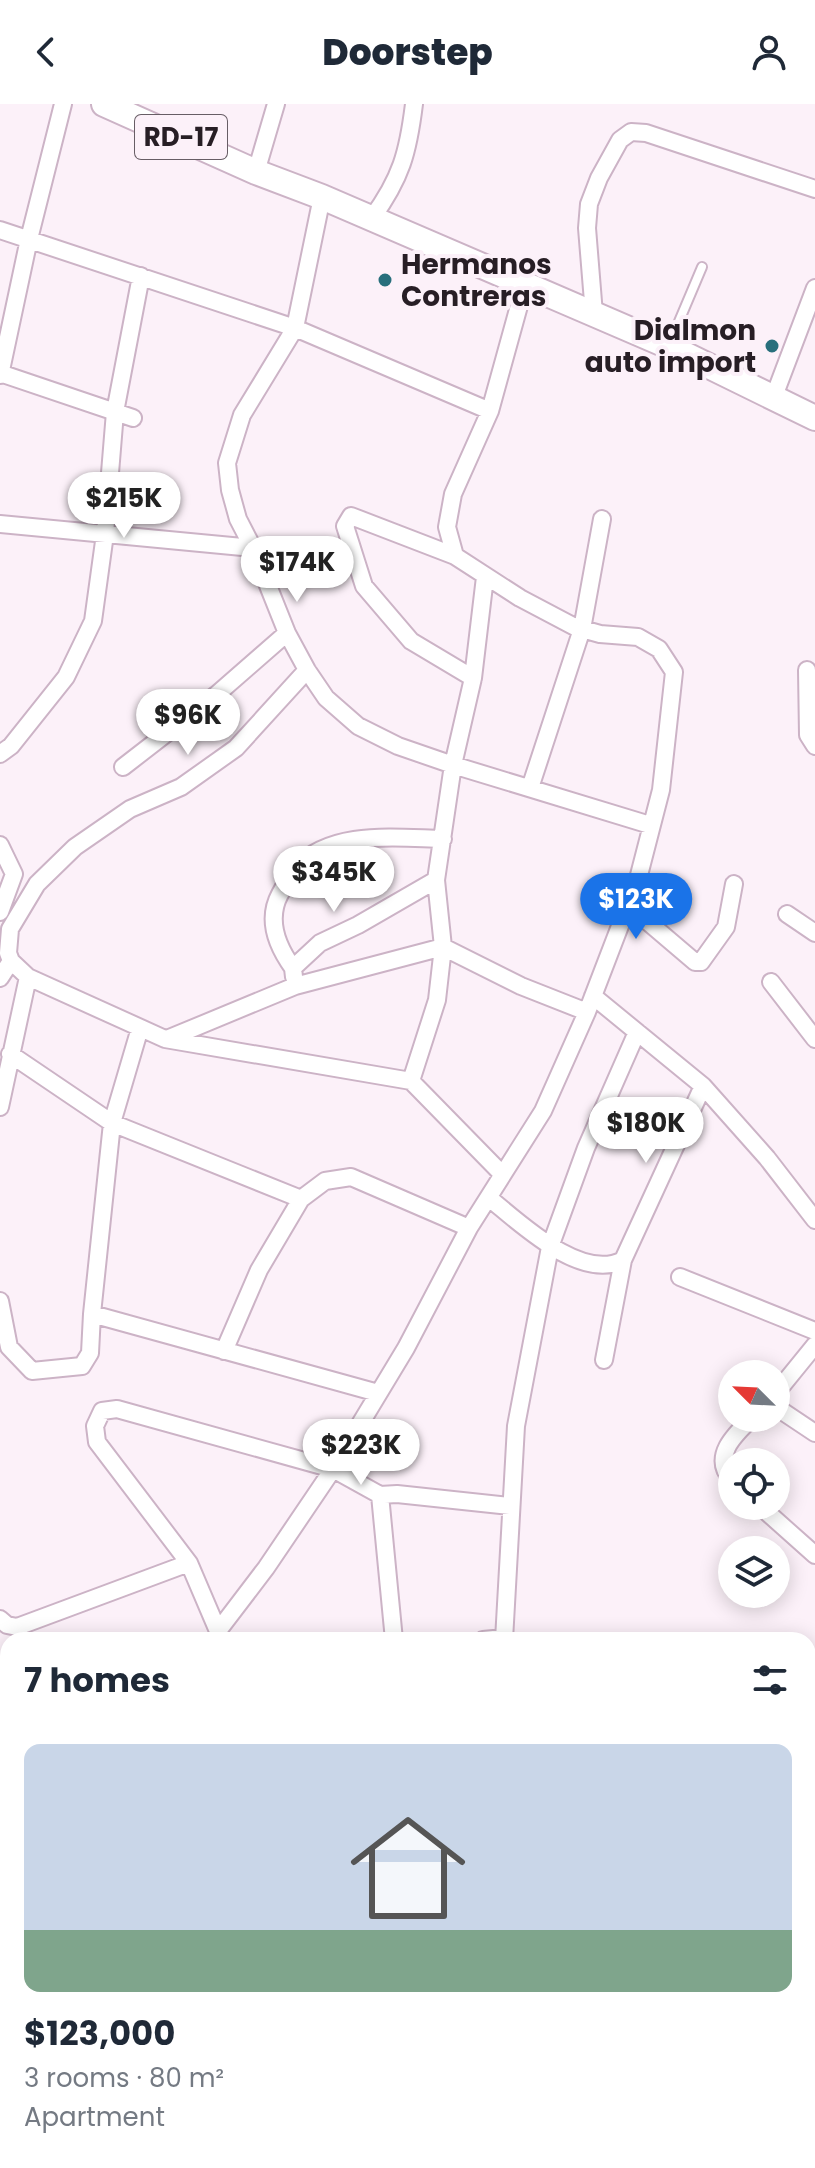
<!DOCTYPE html>
<meta charset="utf-8">
<style>
:root{--surface:#fff;--page:#f2f2f3;--text:#1f2937;--muted:#747a83;--line:#e0e1e3;--accent:#1a73e8}
body{margin:0;font-family:Poppins,sans-serif;background:var(--page);color:var(--text);height:100vh;display:flex;flex-direction:column;font-size:30px;white-space:nowrap}
*{box-sizing:border-box;margin:0}
p{font-size:26px;color:var(--muted)}
.icon{flex:none;width:44px;height:44px;fill:none;stroke:currentColor;stroke-width:2;stroke-linecap:round;stroke-linejoin:round}
.map{position:relative;flex:1;overflow:hidden}
.sheet{position:absolute;left:0px;top:1528px;width:816px;height:536px;display:flex;flex-direction:column;background:var(--surface);border-radius:24px 24px 0 0;box-shadow:0 4px 20px #0003}
.sheet>*{flex:none}
.needle{width:52px;rotate:294deg}
.controls{position:absolute;left:718px;top:1256px;display:grid;gap:16px}
.controls a{display:grid;place-items:center;width:72px;height:72px;border-radius:50%;background:var(--surface);box-shadow:0 4px 20px #0003;font-size:40px}
.price{position:absolute;translate:-50% -68px;padding:0 18px;border-radius:28px;background:#fff;color:#222;font-size:26px;line-height:52px;filter:drop-shadow(0 2px 4px #0008)}
.price::after{content:'';position:absolute;left:50%;top:48px;width:24px;height:18px;margin-left:-12px;background:inherit;clip-path:polygon(0 0,100% 0,50% 100%)}
.price.current{background:var(--accent);color:#fff}
ul{padding:0;list-style:none}
li{display:grid;align-content:center;gap:16px;height:424px;padding:0 24px}
li+li{border-top:2px solid var(--line)}
li span{display:grid;place-items:center;height:248px;border-radius:16px;color:#555}
li>.icon{margin-inline-start:auto}
span .icon{width:144px;height:144px;fill:#fffc;stroke-width:1}
li b{font-size:34px}
h2{display:flex;justify-content:space-between;align-items:center;height:96px;padding:0 24px;font-size:34px}
header{display:flex;justify-content:space-between;align-items:center;height:104px;padding:0 24px;background:var(--surface);font-size:36px;font-weight:800}
.map>svg:first-child{display:block}
.lines{fill:none;stroke-linecap:round;stroke-linejoin:round}
.lane-casing{stroke:#ccb3c6;stroke-width:12}
.street-casing{stroke:#ccb3c6;stroke-width:20}
.primary-casing{stroke:#ccb3c6;stroke-width:28}
.lane{stroke:#fff;stroke-width:8}
.street{stroke:#fff;stroke-width:16}
.primary{stroke:#fff;stroke-width:24}
.poi-dot{fill:#286f7c;stroke:#fcf1f9;stroke-width:3}
.labels{text-anchor:middle;stroke-width:8;stroke-linejoin:round;paint-order:stroke}
.shield{fill:#fcf1f9;stroke:#675d65;stroke-width:2}
.shield-label{font-size:26px;font-weight:bold;fill:#271e25}
.poi-label{font-size:28px;font-weight:bold;fill:#271e25;stroke:#fcf1f9;text-anchor:start}
</style>
<header><svg class="icon" aria-label="back" viewBox="0 0 24 24"><path d="M15 5l-7 7 7 7"/></svg>Doorstep<svg class="icon" aria-label="person" viewBox="0 0 24 24"><circle cx="12" cy="8" r="4"/><path d="M4 21q1-7 8-7t8 7"/></svg></header>
<div class="map">
<svg width="815" height="2064" viewBox="0 0 815 2064">
<rect width="100%" height="100%" fill="#fcf1f9"/>
<g class="lines">
<defs>
<path id="lane" d="M669 241 702 163"/>
<path id="street" d="M256 68 276 0
M322 93 295 224 242 311 227 359 230 386 238 415 253 444 287 529 307 566 326 594 358 622 398 642 453 661 650 721
M372 114C401 74 408 49 414 0
M0 126 295 224 490 307
M594 210 587 124 589 100 599 74 620 36 631 28 646 29 815 85
M0 269 133 314
M0 271 29 135 63 0
M773 295 815 184
M0 420 253 444
M455 452 351 412 345 422 364 482 411 537 473 574
M485 473 473 574 453 661 436 776 443 843 437 896 411 977 502 1070
M307 566 236 644 181 683 130 705 75 743 37 780 10 825 8 849 11 857 28 873 165 935 411 977
M807 566 808 631 815 642
M0 650 11 642 66 573 93 517 105 430 115 308 141 172
M123 663 216 591 287 529
M530 684 582 525 602 415
M0 741 14 770 0 808
M628 801 695 858H701L726 823 734 780
M787 810 815 829
M293 864C277 842 266 816 280 790 285 782 289 771 296 764 331 725 396 734 443 735
M294 873 293 864 320 839 358 821 436 776
M0 874 11 857
M771 878 815 935
M593 892 703 982 767 1054 815 1116
M167 935 295 882 443 843 521 882 587 908
M10 950 112 1019 301 1095
M0 1003 28 873
M489 1094C520 1119 581 1178 623 1156
M680 1173 815 1227
M0 1197 9 1243 32 1267 82 1262 90 1249 92 1210 112 1019 140 924
M92 1210 378 1289
M224 1247 259 1166 301 1095 325 1077 351 1073 469 1124
M604 1256 623 1156 703 982
M776 1289 815 1241
M776 1303 815 1329
M732 1376C711 1353 734 1331 752 1314
M760 1402 815 1451
M0 1515 7 1521 17 1523 189 1459
M218 1527 266 1464 333 1365 406 1244 469 1124 543 1007 587 908 638 775 661 686 674 568 659 545 638 533 600 530 575 523 520 494 455 452 447 423 453 390 490 307 525 180
M218 1534V1527L189 1459 97 1338 95 1322 102 1307 117 1305 333 1365 380 1391
M394 1536 380 1391 397 1390 510 1402
M483 1536 504 1534
M504 1536 516 1322 550 1143 586 1044 637 928
M813 1594 815 1595
M0 1702 8 1709
M0 1996 8 2000
M90 2056 99 2064
M0 2058 33 2064
M136 2064 142 2056"/>
<path id="primary" d="M104 0 256 68 322 93 668 242 815 314"/>
</defs>
<!-- lane casing -->
<use href="#lane" class="lane-casing"/>
<!-- street casing -->
<use href="#street" class="street-casing"/>
<!-- primary casing -->
<use href="#primary" class="primary-casing"/>
<!-- lane -->
<use href="#lane" class="lane"/>
<!-- street -->
<use href="#street" class="street"/>
<!-- primary -->
<use href="#primary" class="primary"/>
</g>
<!-- markers -->
<g class="poi-dot">
<circle cx="385" cy="176" r="8"/>
<circle cx="772" cy="242" r="8"/>
</g>
<g class="labels">
<!-- shield labels -->
<rect class="shield" x="135" y="11" width="92" height="44" rx="6"/>
<g class="shield-label">
<text x="181" y="42">RD-17</text>
</g>
<!-- poi labels -->
<g class="poi-label">
<text x="401" y="170">Hermanos<tspan x="401" dy="32">Contreras</tspan></text>
<text x="756" y="236" text-anchor="end">Dialmon<tspan x="756" dy="32">auto import</tspan></text>
</g>
</g>
</svg>
<div class="controls">
<a><svg class="needle" viewBox="-14 -14 28 28"><path d="M0-13l5 13h-10z" fill="#e53935"/><path d="M0 13l5-13h-10z" fill="#747a83"/></svg></a>
<a><svg class="icon" aria-label="locate" viewBox="0 0 24 24"><circle cx="12" cy="12" r="6"/><path d="M12 2v4M12 18v4M2 12h4M18 12h4"/></svg></a>
<a><svg class="icon" aria-label="layers" viewBox="0 0 24 24"><path d="M12 4l9 5-9 5-9-5zM3 14l9 5 9-5"/></svg></a>
</div>
<b class="price" style="left:124px;top:436px">$215K</b>
<b class="price" style="left:297px;top:500px">$174K</b>
<b class="price" style="left:188px;top:653px">$96K</b>
<b class="price" style="left:334px;top:810px">$345K</b>
<b class="price current" style="left:636px;top:837px">$123K</b>
<b class="price" style="left:646px;top:1061px">$180K</b>
<b class="price" style="left:361px;top:1383px">$223K</b>
<section class="sheet">
<h2>7 homes<svg class="icon" aria-label="filters" viewBox="0 0 24 24"><path d="M4 7h16M4 17h16"/><circle cx="9" cy="7" r="2"/><circle cx="15" cy="17" r="2"/></svg></h2>
<ul>
<li><span style="background:linear-gradient(#c9d6e8 75%,#7fa58c 0)"><svg class="icon" aria-label="home" viewBox="0 0 24 24"><path d="M3 11l9-7 9 7M6 9v11h12V9"/></svg></span><div><b>$123,000</b><p>3 rooms · 80 m²</p><p>Apartment</p></div></li>
</ul>
</section>
</div>
